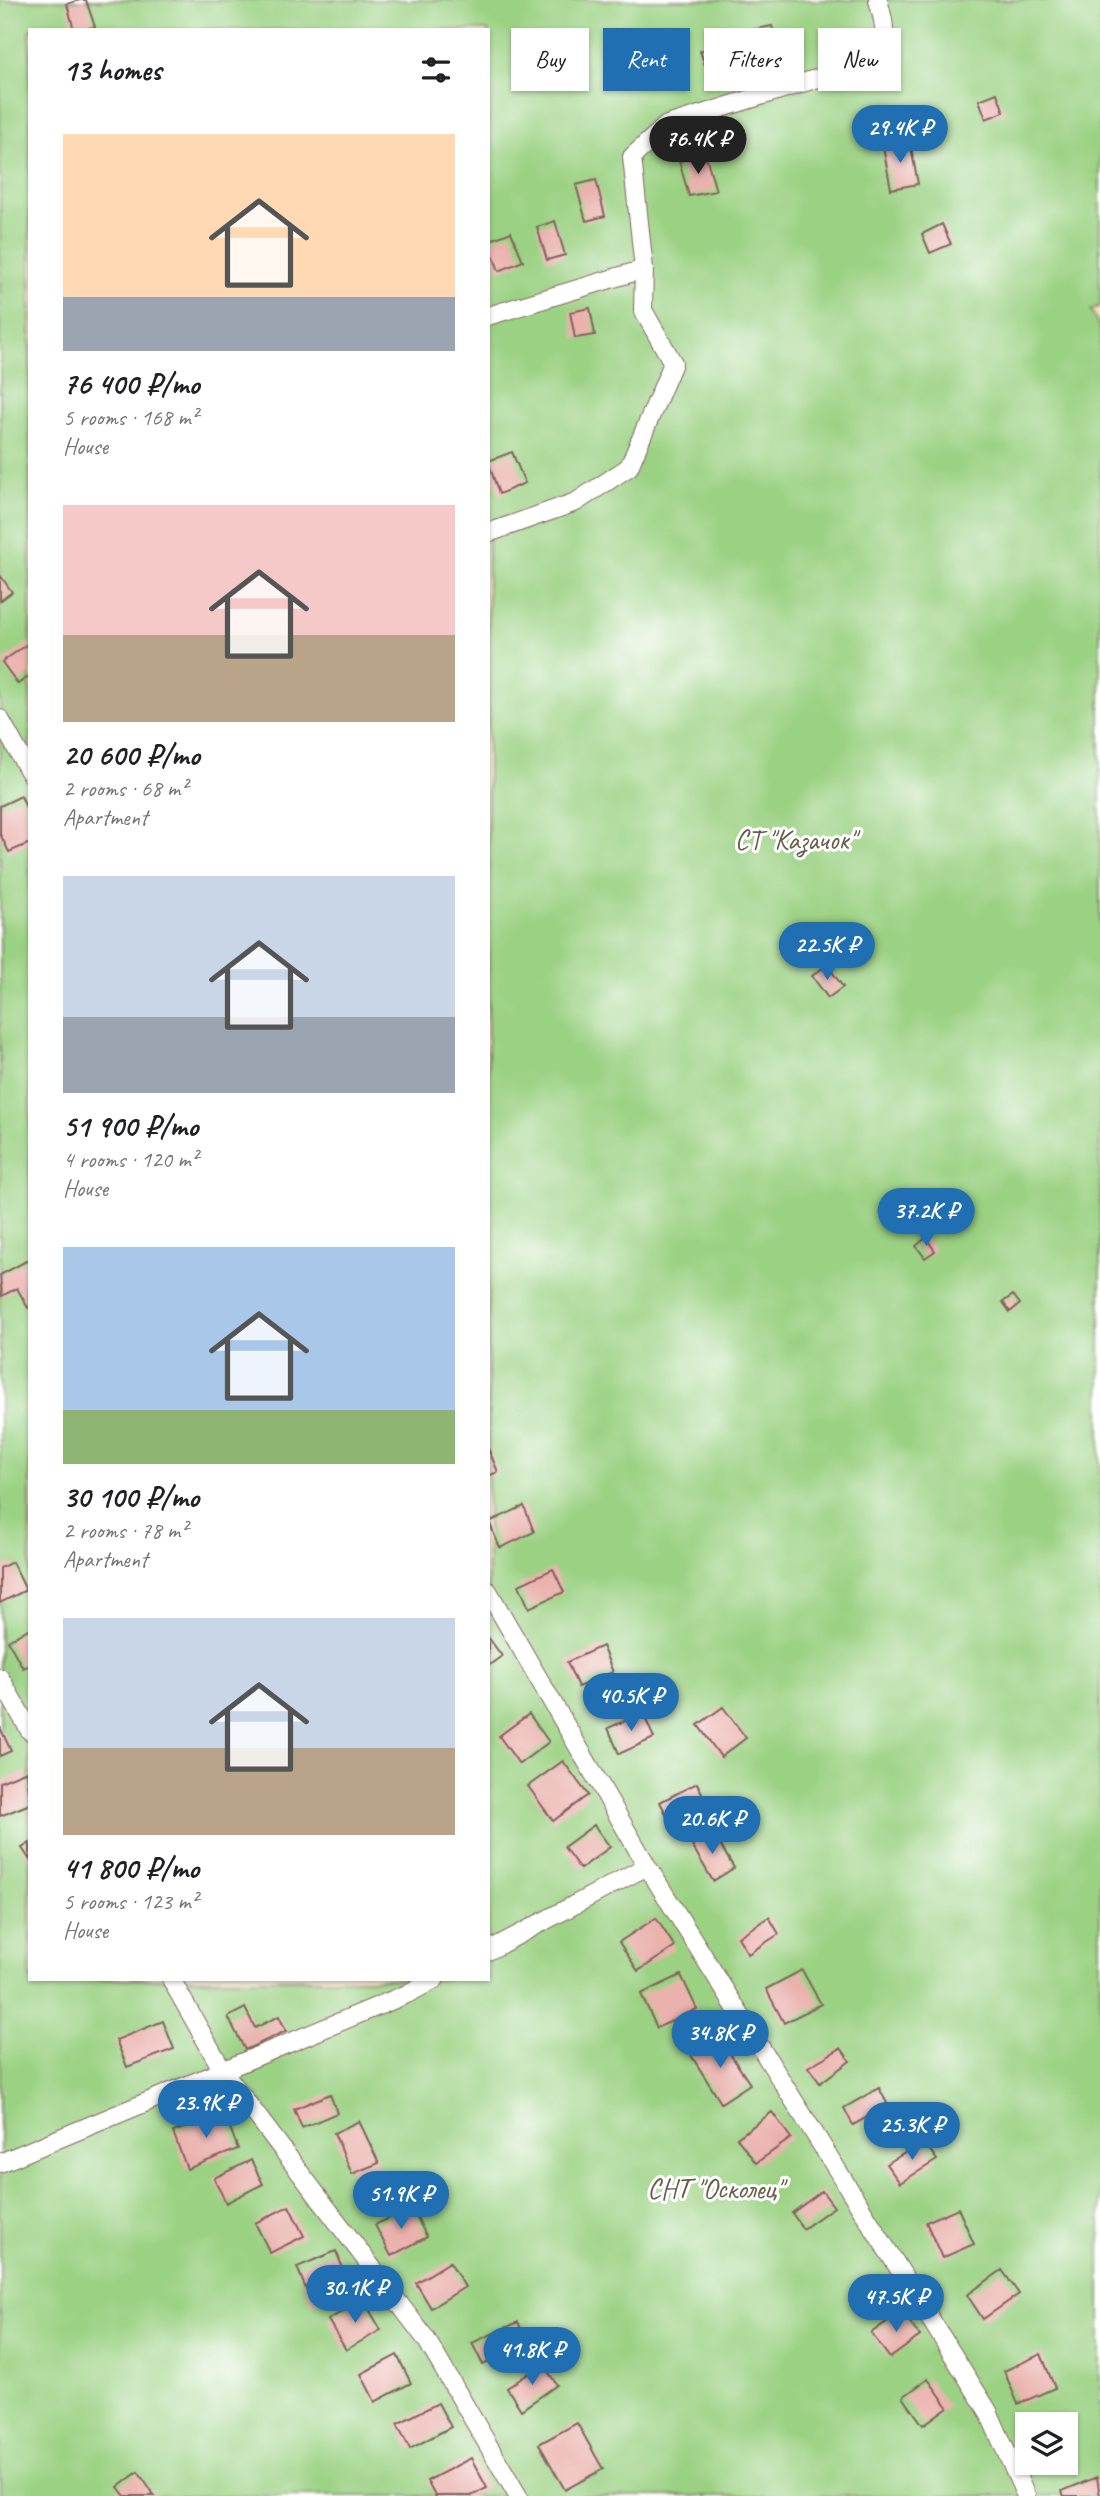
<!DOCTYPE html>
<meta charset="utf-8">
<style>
:root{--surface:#fff;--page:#f2f2f2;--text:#202124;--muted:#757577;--accent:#1f6fb2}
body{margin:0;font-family:Caveat,sans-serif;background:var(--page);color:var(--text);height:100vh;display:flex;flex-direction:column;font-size:26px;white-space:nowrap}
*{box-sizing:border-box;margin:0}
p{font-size:23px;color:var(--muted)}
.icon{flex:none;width:38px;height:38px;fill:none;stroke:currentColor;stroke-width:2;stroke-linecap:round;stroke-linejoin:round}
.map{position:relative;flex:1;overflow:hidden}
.details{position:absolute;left:28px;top:28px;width:462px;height:1953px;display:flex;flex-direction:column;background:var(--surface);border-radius:0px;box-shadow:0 2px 5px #0004}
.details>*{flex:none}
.top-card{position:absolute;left:511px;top:28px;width:483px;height:63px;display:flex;gap:14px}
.fabs{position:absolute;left:1015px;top:2412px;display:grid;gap:14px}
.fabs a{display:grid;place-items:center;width:63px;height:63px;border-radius:0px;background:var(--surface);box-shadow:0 2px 5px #0004;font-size:35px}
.price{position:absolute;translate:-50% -60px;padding:0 16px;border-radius:24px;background:var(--accent);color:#fff;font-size:23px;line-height:46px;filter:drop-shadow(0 2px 4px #0008)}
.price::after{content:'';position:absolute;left:50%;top:42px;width:21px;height:16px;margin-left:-10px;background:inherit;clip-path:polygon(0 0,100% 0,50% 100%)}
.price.active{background:#222;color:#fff}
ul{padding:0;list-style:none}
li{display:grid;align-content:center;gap:14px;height:371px;padding:0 35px}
li span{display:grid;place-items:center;height:217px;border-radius:0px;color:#555}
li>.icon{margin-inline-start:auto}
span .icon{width:126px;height:126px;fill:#fffc;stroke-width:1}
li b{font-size:30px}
h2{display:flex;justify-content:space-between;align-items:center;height:84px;padding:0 35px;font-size:30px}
.pill{padding:0 24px;border-radius:0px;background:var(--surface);box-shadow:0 2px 5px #0004;font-size:24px;line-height:63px}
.pill.active{background:var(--accent);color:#fff}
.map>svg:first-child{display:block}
.green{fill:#9bd183;stroke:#727857;stroke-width:2;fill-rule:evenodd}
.building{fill:#eab2ad}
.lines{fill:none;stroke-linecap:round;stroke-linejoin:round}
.service-casing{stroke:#85625f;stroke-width:20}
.service{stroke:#fff;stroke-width:18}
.labels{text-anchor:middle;stroke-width:6;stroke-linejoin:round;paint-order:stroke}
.park-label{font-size:28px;fill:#665d4a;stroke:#fff}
</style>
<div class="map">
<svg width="1100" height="2496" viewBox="0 0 1100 2496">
<rect width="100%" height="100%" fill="#fff"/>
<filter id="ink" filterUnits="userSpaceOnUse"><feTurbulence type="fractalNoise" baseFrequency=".0143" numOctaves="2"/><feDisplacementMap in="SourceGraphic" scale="14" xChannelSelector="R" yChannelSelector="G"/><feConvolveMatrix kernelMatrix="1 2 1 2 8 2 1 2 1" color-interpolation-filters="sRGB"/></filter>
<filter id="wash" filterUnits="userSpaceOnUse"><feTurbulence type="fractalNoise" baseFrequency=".00686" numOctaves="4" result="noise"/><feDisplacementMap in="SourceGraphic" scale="28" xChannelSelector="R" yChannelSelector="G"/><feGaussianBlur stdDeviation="1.57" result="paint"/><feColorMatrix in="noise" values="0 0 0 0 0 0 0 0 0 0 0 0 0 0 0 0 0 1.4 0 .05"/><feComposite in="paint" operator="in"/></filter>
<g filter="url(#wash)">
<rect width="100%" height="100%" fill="#f3ddbf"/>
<!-- green -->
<path class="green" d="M0 0H1100V306L1091 310 1100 329V2496H0ZM30 30H488V1979H30ZM1027 2424H1066V2462H1027Z"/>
<g id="blocks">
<!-- building -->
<path class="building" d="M80 0H86L95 27 74 30 67 4Z
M772 26 787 68 770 75 752 30Z
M721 43 731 72 710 79 700 51Z
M997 93 1004 112 986 119 979 100Z
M910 142 918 184 891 189 883 147Z
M706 156 716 191 689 196 679 161Z
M596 180 605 216 586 221 576 185Z
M555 221 565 255 547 260 537 227Z
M942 224 951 244 930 253 922 234Z
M511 232 523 261 499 271 488 241Z
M590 308 595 335 575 338 570 312Z
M512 452 525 483 499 494 488 461Z
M0 575 12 592 0 601Z
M30 642V675L18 684 2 662Z
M21 796 30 816V843L9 852 0 834V806Z
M827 965 843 987 828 998 812 976Z
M926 1238 935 1251 925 1258 916 1246Z
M30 1259V1307L28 1308 17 1288 2 1296 0 1275Z
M1013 1295 1020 1304 1010 1312 1003 1302Z
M488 1448 498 1472 488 1476Z
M524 1506 534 1532 500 1548 489 1522Z
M12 1562 26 1590 0 1603V1568Z
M553 1569 564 1592 529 1608 519 1585Z
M30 1628V1665L23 1668 8 1641Z
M488 1637 502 1656 488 1666Z
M602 1646 613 1672 578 1687 567 1662Z
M723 1707 746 1738 721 1757 698 1725Z
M643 1713 654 1738 619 1754 608 1728Z
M529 1714 549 1742 519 1764 499 1736Z
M0 1727 11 1751 0 1756Z
M563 1761 588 1795 553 1821 528 1786Z
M27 1771 30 1804 0 1816V1782Z
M697 1783 709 1807 672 1826 660 1802Z
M594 1825 610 1847 580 1869 564 1847Z
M712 1831 734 1868 713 1881 691 1844Z
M30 1843V1860L22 1848Z
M769 1917 779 1934 748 1954 738 1937Z
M656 1918 675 1947 638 1971 619 1942Z
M802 1970 821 2004 784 2023 766 1989Z
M681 1975 697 2009 657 2028 641 1994Z
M245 2008 255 2028 279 2016 286 2031 245 2050 228 2017Z
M163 2021 174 2049 127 2067 116 2040Z
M719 2037 750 2084 721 2103 691 2055Z
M841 2048 850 2061 820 2083 808 2067Z
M879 2088 888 2105 853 2125 844 2108Z
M330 2094 337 2113 302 2128 294 2109Z
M224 2112 238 2149 187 2169 173 2132Z
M772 2112 791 2138 756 2163 737 2138Z
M359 2121 379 2163 352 2174 334 2133Z
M924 2142 937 2160 900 2183 886 2164Z
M251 2160 263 2184 226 2203 214 2178Z
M822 2191 834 2207 803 2229 792 2213Z
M289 2206 304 2236 270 2253 255 2223Z
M411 2206 427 2237 391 2256 375 2225Z
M958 2208 974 2244 942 2258 926 2222Z
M336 2251 351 2288 312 2304 297 2267Z
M450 2262 465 2287 431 2308 416 2283Z
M1002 2270 1019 2294 983 2319 967 2295Z
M363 2299 381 2330 346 2350 328 2320Z
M902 2311 920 2336 890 2358 871 2333Z
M518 2322 528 2344 483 2365 472 2343Z
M1041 2354 1055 2388 1018 2404 1004 2371Z
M397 2355 411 2383 375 2402 361 2374Z
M543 2364 557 2385 521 2410 507 2388Z
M928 2379 948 2407 923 2425 903 2397Z
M438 2403 451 2427 410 2449 397 2424Z
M577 2423 603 2469 565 2490 539 2444Z
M1066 2431 1075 2447 1066 2453Z
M471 2458 487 2488 471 2496H435L427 2481Z
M138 2472 155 2496H125L118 2487Z
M1097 2477 1100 2496H1064L1062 2491Z"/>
</g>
</g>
<g filter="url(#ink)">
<use href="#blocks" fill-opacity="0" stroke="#85625f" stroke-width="2"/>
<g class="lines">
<defs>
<path id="service" d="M488 316 644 269
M488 533 576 502 629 467 673 363 643 310 644 269 632 157 667 125 854 67C887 44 889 39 878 0
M0 719 30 773
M488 1591 647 1866 988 2411 1026 2496
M0 1678 30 1731
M488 1951 647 1866
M171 1979 223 2071 426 2339 518 2496
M0 2163 407 1994 435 1979"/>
</defs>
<!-- service casing -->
<use href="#service" class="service-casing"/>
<!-- service -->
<use href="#service" class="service"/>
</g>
</g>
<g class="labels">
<!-- park labels -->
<g class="park-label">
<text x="795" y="849">СТ "Казачок"</text>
<text x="715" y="2198">СНТ "Осколец"</text>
</g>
</g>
</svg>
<div class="fabs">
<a><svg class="icon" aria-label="layers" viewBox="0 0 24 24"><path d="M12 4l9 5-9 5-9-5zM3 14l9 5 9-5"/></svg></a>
</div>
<b class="price" style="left:900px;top:165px">29.4K ₽</b>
<b class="price active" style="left:698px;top:176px">76.4K ₽</b>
<b class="price" style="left:827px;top:982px">22.5K ₽</b>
<b class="price" style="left:926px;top:1248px">37.2K ₽</b>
<b class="price" style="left:631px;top:1733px">40.5K ₽</b>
<b class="price" style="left:712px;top:1856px">20.6K ₽</b>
<b class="price" style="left:720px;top:2070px">34.8K ₽</b>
<b class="price" style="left:206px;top:2140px">23.9K ₽</b>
<b class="price" style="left:912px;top:2162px">25.3K ₽</b>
<b class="price" style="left:401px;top:2231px">51.9K ₽</b>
<b class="price" style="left:355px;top:2325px">30.1K ₽</b>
<b class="price" style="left:896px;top:2334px">47.5K ₽</b>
<b class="price" style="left:532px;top:2387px">41.8K ₽</b>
<div class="top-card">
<a class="pill">Buy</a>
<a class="pill active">Rent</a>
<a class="pill">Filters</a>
<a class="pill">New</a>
</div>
<section class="details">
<h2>13 homes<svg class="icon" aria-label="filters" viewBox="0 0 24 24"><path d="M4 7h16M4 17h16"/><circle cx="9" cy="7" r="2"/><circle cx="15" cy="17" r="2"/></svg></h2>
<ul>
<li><span style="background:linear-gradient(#ffd9b3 75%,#9aa5b1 0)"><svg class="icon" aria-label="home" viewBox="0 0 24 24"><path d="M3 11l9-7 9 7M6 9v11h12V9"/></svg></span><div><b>76 400 ₽/mo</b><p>5 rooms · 168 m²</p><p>House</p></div></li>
<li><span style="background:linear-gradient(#f6c9c9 60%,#b9a48a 0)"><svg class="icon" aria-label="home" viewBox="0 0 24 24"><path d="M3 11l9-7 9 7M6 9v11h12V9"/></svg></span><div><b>20 600 ₽/mo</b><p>2 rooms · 68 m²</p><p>Apartment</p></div></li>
<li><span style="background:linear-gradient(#c9d6e8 65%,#9aa5b1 0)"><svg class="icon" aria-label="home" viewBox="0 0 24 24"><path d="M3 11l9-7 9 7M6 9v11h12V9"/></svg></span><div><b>51 900 ₽/mo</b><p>4 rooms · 120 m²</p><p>House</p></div></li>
<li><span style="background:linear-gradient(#a9c7e8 75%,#8fb573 0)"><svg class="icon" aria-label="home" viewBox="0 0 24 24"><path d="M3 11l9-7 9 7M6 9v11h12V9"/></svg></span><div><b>30 100 ₽/mo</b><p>2 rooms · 78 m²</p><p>Apartment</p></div></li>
<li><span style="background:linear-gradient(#c9d6e8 60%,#b9a48a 0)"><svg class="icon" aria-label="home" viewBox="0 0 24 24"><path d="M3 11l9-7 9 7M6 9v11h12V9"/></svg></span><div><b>41 800 ₽/mo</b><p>5 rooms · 123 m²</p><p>House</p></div></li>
</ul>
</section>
</div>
